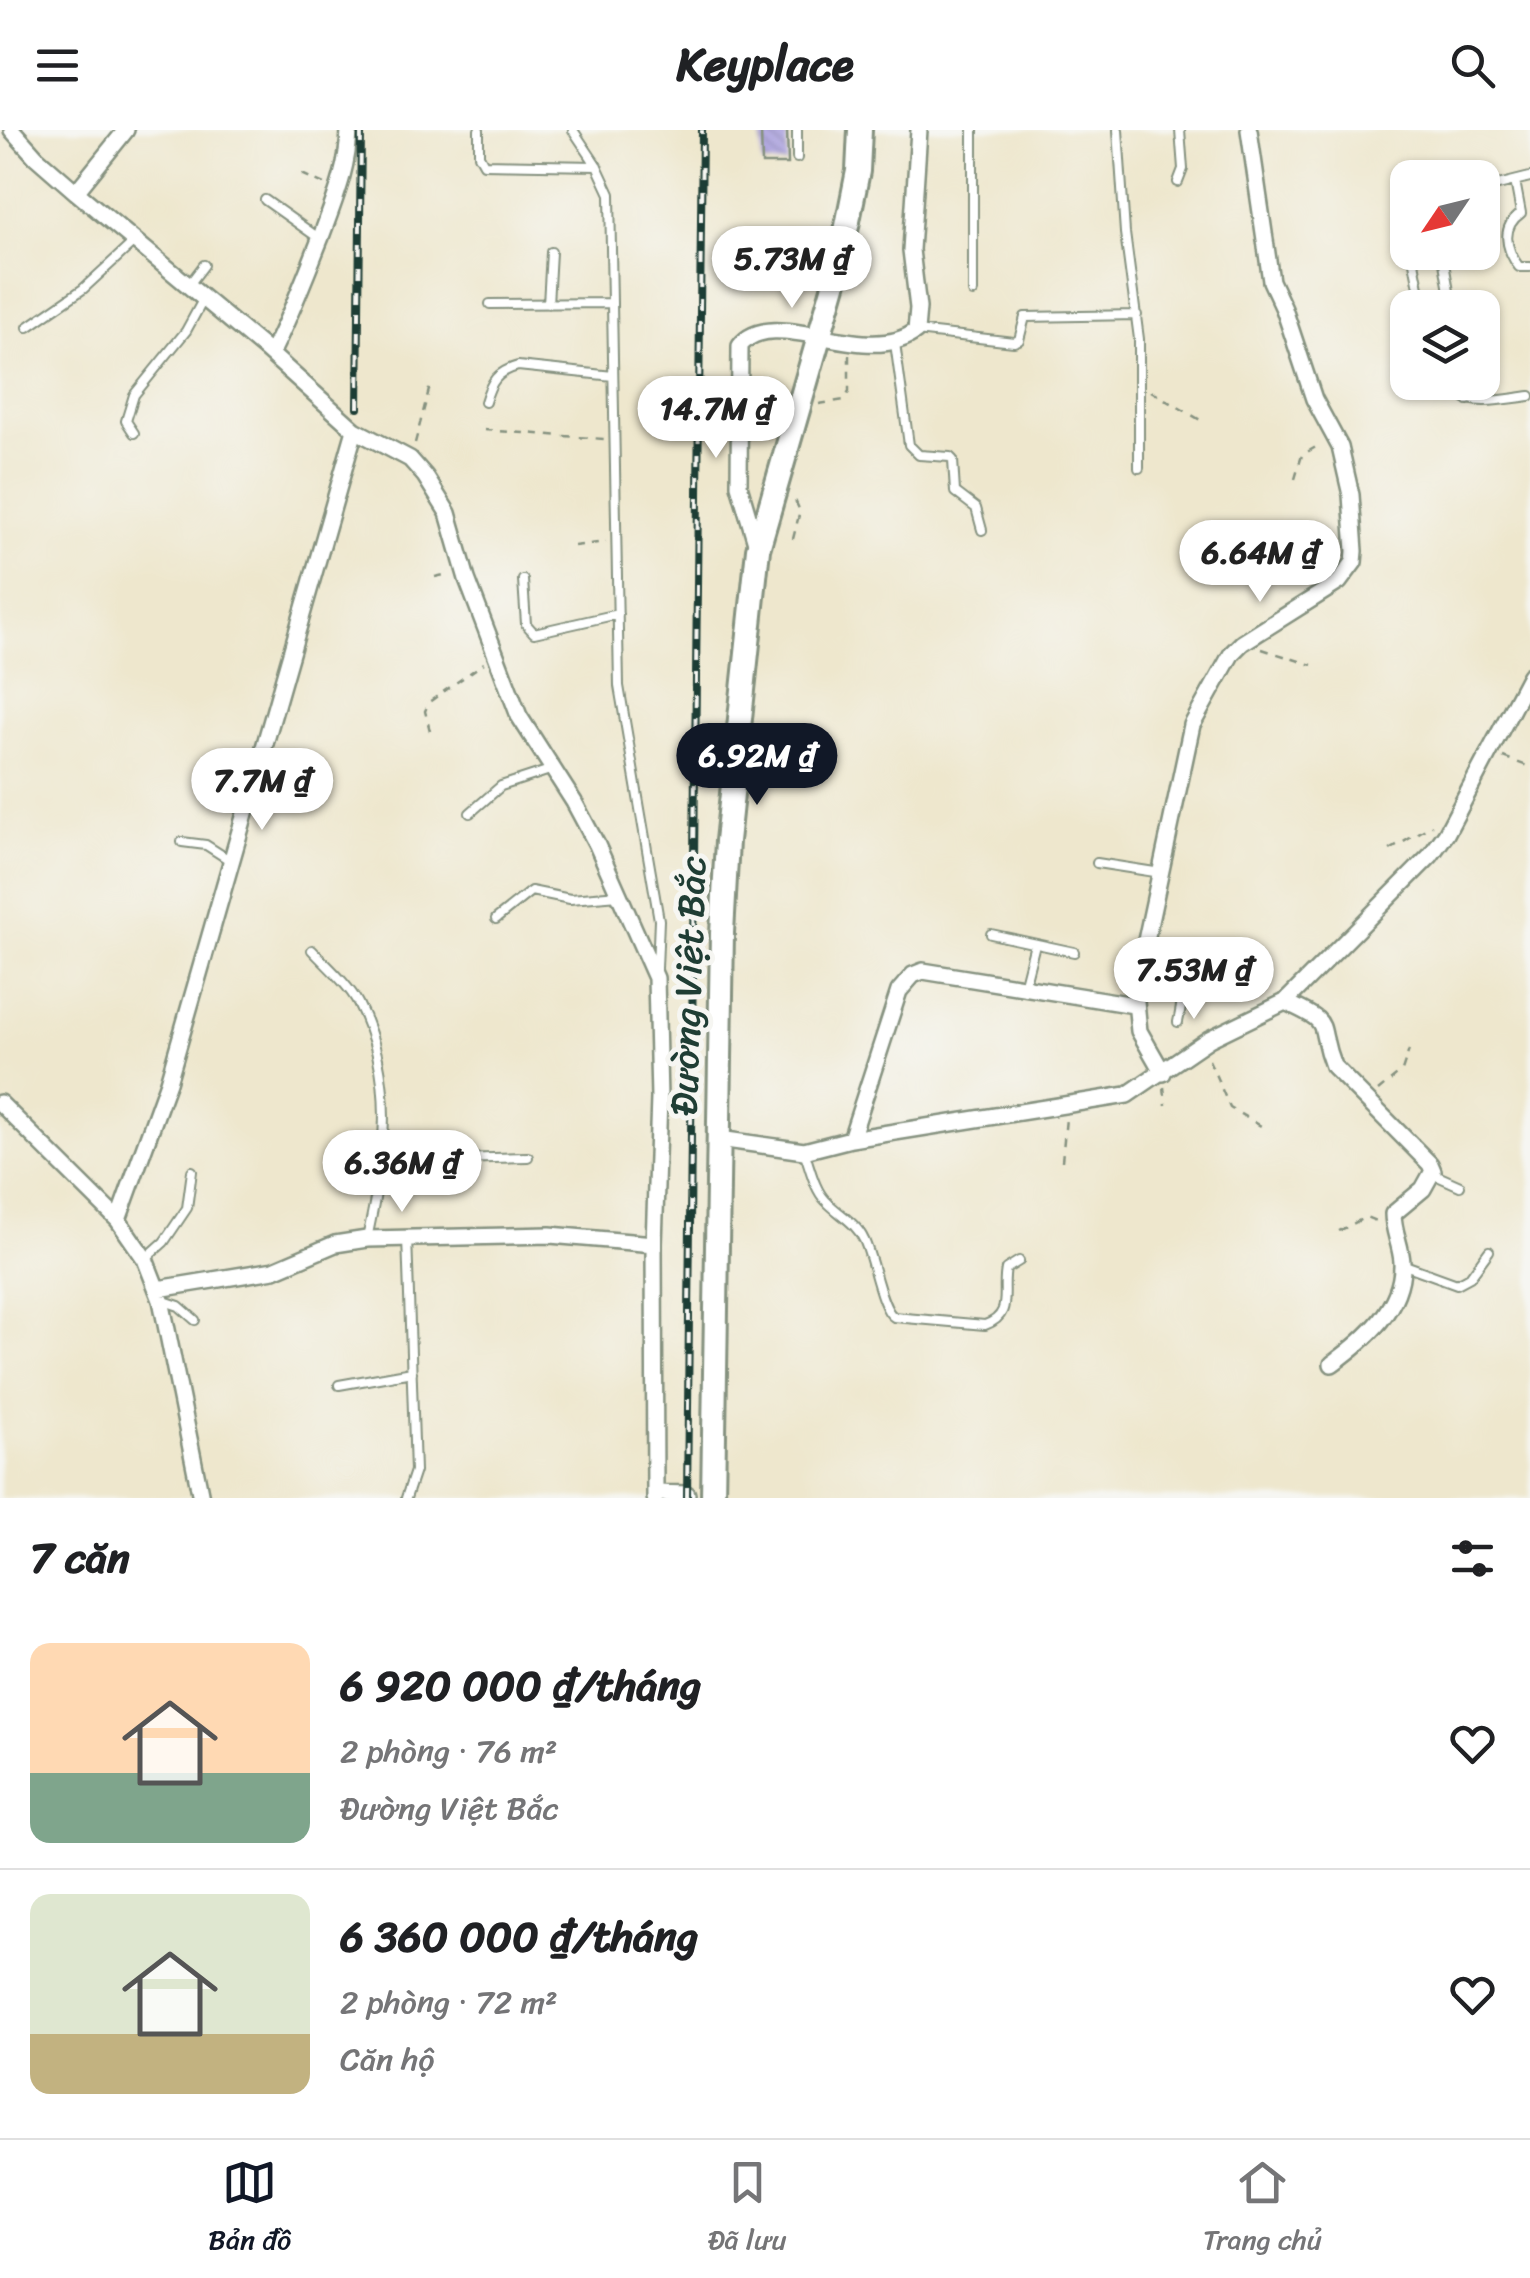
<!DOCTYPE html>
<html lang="vi">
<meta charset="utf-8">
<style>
:root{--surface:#fff;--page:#f6f6f6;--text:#202124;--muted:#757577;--line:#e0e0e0;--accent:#111827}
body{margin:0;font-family:Sriracha,sans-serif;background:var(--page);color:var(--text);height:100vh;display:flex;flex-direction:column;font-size:38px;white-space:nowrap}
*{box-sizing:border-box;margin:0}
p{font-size:32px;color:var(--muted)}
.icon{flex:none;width:55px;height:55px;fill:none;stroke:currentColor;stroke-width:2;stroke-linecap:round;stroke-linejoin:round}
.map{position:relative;height:1368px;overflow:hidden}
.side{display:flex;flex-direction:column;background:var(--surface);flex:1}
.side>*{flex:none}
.needle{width:65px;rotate:235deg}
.tools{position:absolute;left:1390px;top:30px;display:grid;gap:20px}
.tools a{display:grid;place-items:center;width:110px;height:110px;border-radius:20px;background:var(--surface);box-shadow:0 2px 8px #0004;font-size:50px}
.price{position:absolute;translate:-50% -85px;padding:0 22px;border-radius:35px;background:#fff;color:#222;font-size:32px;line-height:65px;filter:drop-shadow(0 2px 5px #0008)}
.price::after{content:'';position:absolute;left:50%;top:60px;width:30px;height:22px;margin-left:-15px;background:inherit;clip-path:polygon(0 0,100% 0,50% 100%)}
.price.active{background:var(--accent);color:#fff}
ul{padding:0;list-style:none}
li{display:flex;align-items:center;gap:30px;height:250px;padding:0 30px}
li+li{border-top:2px solid var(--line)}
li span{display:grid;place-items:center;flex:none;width:280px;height:200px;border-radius:20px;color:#555}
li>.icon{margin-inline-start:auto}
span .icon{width:120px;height:120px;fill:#fffc;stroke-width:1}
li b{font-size:42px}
h2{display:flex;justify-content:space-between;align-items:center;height:120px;padding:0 30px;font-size:42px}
header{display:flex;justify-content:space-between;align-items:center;height:130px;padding:0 30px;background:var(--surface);font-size:45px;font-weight:700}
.dock{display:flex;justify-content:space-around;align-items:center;height:140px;border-top:2px solid var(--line);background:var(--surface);font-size:28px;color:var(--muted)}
.dock a{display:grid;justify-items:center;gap:5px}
.dock .active{color:var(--accent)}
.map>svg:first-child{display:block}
.building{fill:url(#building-back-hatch)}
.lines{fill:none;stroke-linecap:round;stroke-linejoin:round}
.lane-casing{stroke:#869280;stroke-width:12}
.street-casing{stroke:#869280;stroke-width:20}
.secondary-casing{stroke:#869280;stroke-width:28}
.path{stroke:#869280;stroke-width:2.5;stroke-dasharray:8 8;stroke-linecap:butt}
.lane{stroke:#fff;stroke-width:8}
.street{stroke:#fff;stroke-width:15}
.secondary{stroke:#fff;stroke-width:22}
.rail-casing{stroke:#1f3d34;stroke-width:8}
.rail{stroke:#f6f6f2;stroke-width:4;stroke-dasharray:11;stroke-linecap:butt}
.labels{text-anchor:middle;stroke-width:10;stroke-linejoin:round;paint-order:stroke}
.street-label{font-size:38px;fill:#1f3d34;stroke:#f6f6f2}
</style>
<header><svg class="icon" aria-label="menu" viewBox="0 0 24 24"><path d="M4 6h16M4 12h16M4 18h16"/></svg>Keyplace<svg class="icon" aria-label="search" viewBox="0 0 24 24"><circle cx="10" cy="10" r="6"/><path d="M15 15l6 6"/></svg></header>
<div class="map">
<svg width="1530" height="1368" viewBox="0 0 1530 1368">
<defs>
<pattern id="building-back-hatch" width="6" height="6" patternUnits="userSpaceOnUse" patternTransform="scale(2.5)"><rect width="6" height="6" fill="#aba1df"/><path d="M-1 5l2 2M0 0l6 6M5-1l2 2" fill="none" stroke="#8b84b6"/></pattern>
</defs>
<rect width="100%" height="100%" fill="#f6f6f2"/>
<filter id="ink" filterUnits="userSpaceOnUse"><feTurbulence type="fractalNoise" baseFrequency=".01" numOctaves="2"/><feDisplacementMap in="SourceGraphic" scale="20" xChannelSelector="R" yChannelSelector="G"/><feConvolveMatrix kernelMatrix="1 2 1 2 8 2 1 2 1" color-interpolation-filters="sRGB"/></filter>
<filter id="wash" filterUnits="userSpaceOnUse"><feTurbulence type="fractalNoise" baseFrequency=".0048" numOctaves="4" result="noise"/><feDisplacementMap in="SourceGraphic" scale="40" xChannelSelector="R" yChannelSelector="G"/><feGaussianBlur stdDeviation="2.25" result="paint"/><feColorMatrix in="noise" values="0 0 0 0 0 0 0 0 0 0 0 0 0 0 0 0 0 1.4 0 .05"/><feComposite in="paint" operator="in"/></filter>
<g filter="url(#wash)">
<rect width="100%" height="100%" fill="#eee7cd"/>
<g id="blocks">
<!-- building -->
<path class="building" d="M761 0H787L788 34H762Z"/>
</g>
</g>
<g filter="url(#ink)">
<use href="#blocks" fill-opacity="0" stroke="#869280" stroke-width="2.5"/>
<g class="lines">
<defs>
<path id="lane" d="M479 0V25L484 34 597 36
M573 0 597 36 610 64 619 556 659 790 657 838
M797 0V28
M973 0V162
M1118 0 1125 103 1139 209V338
M1515 51 1521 83C1501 97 1505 118 1519 137H1530
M1178 52 1183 39 1180 0
M1482 59 1530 47
M265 70 320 109
M1408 96V103
M1412 122 1423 178
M1442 122 1452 178
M188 156 204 135
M490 174 612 173
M548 174 551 122
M28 197 83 159 134 112
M916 201 1014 212 1019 210 1025 187 1137 185
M895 213 909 315 919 325 950 327 953 330 955 362 976 378 982 400
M1442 252C1465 280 1498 270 1530 266
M1465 252 1468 270
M485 272C491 251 497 242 518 236L613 246
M134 303 126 291 134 265 186 201 203 170
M523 450 526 494 534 503 618 484
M470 683 501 656 553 639
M182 712 206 715 231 731
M1097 733 1161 743
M496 789 531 761 570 769 619 765
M991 804 1074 822
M312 820C327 836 348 854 358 873 398 951 384 1028 367 1109
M1140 839C1179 848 1188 849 1178 892
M1024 857 1035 814
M804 1021C810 1037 814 1059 826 1071 839 1085 856 1092 864 1110 873 1128 881 1180 894 1187L985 1195C1014 1185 1001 1162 1006 1139L1019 1131
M384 1031 528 1027
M1433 1044 1460 1056
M145 1129 164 1112 187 1078 192 1041
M1402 1134 1457 1154 1470 1147 1489 1121
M161 1170 179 1176 195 1190
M339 1255 412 1242
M406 1368 415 1341 407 1107"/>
<path id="street" d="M12 0 36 27 76 62 266 220 355 300 410 329 425 346 448 383 467 449 519 586 574 672 597 715 656 848 659 968 654 1114 655 1368
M76 62 126 0
M271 224C291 185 305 147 321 107 334 71 348 39 349 0
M757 416 739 355 740 216C772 173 867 239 916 201L918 178 911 120 919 0
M1285 872C1336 895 1315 890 1333 936L1430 1034 1433 1041 1423 1059 1393 1084C1393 1101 1401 1115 1402 1132 1404 1177 1365 1210 1332 1234
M1163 943 1139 901 1135 862 1192 595 1232 523 1242 513 1339 452 1354 432 1355 421 1351 365 1340 317 1314 269 1284 179 1271 151 1249 0
M0 973 118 1090 145 1129 161 1170 201 1368
M719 1009 804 1021 851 1009 1127 965 1209 909 1285 872 1430 726 1446 704 1530 545
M851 1009 899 861 913 845 923 841 1134 875
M118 1090 168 952 355 300
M158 1159 274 1140 335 1114 367 1109 550 1105 654 1114
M655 1363 687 1364"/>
<path id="secondary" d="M713 1368 722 803 727 711 758 419 838 141 858 41 860 0"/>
</defs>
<!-- lane casing -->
<use href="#lane" class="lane-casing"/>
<!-- street casing -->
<use href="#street" class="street-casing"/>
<!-- secondary casing -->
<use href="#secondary" class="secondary-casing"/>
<!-- path -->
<path class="path" d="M302 44 324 54
M1151 261 1202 291
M819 274 844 270 849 262V225
M484 300 604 309
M415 313 431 252
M1295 349 1302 325 1321 314
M793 409 800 381 794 368
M574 416 606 412
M435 447 448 444
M1262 519 1312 535
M430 601 425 581 429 572 484 533
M1503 627 1530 637
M1390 720 1432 695
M1209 930 1230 978 1261 996
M1164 957 1166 975
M1378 961 1402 941 1409 920
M1062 1031 1066 988
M1339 1101 1366 1087 1378 1092"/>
<!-- lane -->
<use href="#lane" class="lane"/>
<!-- street -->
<use href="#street" class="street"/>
<!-- secondary -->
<use href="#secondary" class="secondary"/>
<defs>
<path id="rail" d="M358 278 361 0
M687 1368 702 0"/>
</defs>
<!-- rail casing -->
<use href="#rail" class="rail-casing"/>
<!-- rail -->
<use href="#rail" class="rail"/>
</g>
</g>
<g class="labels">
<!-- street labels -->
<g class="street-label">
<text transform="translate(688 856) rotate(-88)" y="13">Đường Việt Bắc</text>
</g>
</g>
</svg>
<div class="tools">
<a><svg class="needle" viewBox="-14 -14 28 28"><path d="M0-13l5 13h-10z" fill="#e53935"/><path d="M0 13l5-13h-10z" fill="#757577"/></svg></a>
<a><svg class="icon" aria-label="layers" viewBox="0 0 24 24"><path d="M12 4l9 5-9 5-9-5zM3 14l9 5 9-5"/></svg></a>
</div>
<b class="price" style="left:792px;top:181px">5.73M ₫</b>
<b class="price" style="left:716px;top:331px">14.7M ₫</b>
<b class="price" style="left:1260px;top:475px">6.64M ₫</b>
<b class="price active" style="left:757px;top:678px">6.92M ₫</b>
<b class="price" style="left:262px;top:703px">7.7M ₫</b>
<b class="price" style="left:1194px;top:892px">7.53M ₫</b>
<b class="price" style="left:402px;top:1085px">6.36M ₫</b>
</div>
<section class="side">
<h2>7 căn<svg class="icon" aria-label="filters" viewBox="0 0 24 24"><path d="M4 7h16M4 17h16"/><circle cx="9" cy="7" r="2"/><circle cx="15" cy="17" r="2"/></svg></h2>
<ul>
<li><span style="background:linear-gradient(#ffd9b3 65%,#7fa58c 0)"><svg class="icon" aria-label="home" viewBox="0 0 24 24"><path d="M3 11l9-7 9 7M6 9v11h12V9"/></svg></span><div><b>6 920 000 ₫/tháng</b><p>2 phòng · 76 m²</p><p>Đường Việt Bắc</p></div><svg class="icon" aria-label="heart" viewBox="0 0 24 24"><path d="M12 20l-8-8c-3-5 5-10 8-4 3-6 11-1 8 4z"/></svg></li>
<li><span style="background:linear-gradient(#dfe7d0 70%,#c2b280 0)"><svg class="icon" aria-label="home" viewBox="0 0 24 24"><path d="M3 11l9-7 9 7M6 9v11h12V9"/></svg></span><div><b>6 360 000 ₫/tháng</b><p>2 phòng · 72 m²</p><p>Căn hộ</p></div><svg class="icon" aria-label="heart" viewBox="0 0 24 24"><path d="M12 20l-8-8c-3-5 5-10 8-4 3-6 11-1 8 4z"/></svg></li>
</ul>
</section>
<nav class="dock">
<a class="active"><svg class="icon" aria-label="map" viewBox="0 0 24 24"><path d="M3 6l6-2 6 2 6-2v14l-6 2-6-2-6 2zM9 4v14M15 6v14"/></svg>Bản đồ</a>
<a><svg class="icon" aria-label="saved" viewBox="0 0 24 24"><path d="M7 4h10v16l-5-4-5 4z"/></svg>Đã lưu</a>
<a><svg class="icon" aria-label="home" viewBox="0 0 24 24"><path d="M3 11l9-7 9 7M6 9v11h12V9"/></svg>Trang chủ</a>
</nav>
